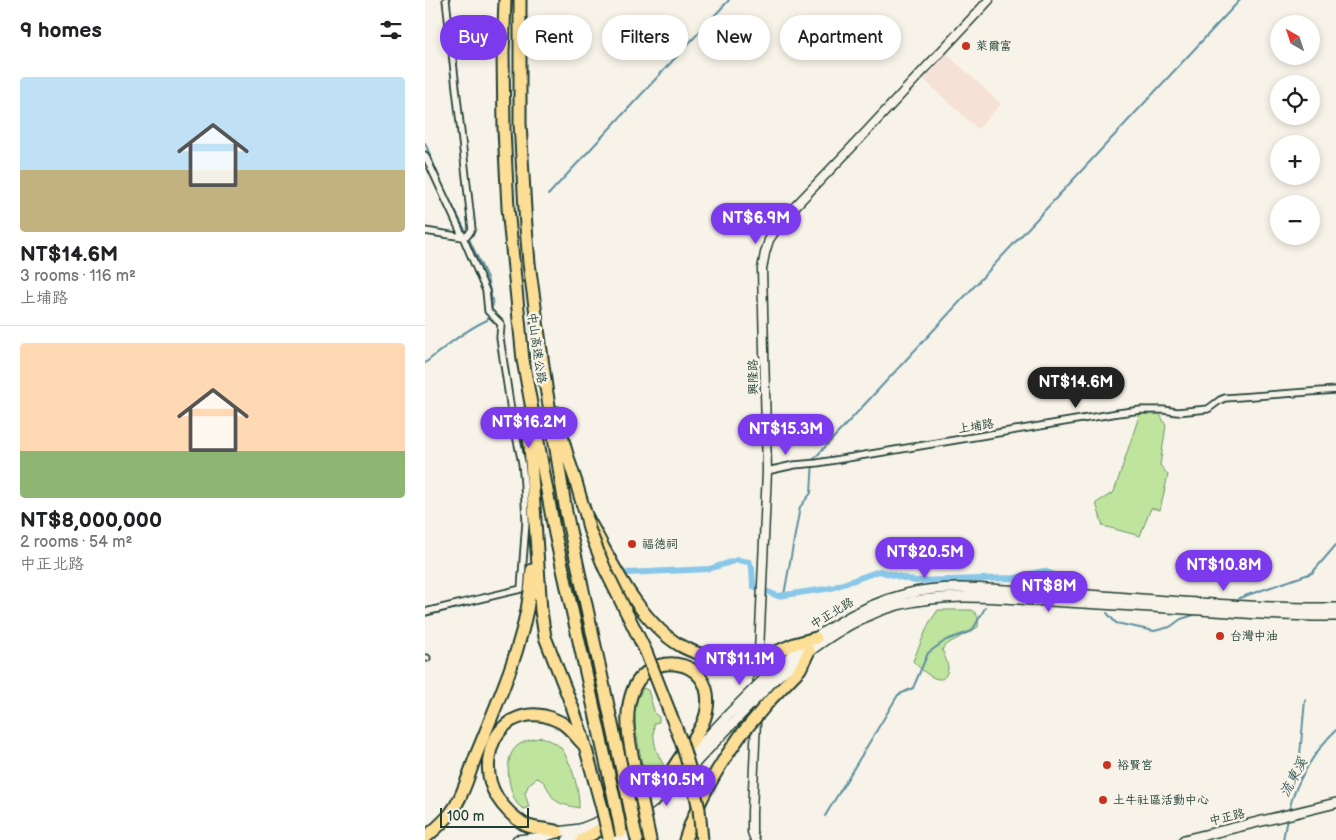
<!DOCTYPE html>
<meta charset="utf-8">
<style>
:root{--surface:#fff;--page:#f6f6f6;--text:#202124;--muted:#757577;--line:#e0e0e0;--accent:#7c3aed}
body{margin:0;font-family:"Balsamiq Sans","LXGW WenKai TC",sans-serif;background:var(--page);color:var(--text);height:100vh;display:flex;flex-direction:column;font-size:19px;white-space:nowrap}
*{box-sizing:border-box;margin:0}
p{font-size:16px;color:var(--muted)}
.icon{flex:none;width:28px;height:28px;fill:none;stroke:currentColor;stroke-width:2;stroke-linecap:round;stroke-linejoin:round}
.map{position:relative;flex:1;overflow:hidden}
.side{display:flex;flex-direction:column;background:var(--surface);width:425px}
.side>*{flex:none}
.guide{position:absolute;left:15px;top:15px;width:475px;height:45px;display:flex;gap:10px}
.needle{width:32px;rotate:321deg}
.buttons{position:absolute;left:845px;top:15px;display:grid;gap:10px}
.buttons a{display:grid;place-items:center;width:50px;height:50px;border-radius:50%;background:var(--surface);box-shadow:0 2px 8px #0003;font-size:25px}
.scale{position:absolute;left:15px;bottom:12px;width:89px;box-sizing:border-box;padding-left:5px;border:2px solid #1f3d34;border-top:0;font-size:14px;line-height:18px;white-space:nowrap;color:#1f3d34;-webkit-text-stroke:4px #f7f3e8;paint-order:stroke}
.price{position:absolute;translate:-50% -42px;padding:0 11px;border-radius:18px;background:var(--accent);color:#fff;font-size:16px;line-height:32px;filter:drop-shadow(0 1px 2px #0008)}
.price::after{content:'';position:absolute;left:50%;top:30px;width:15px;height:11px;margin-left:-8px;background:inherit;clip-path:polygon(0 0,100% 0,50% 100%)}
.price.selected{background:#222;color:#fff}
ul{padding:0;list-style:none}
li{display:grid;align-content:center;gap:10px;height:265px;padding:0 20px}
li+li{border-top:1px solid var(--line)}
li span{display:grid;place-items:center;height:155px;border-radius:5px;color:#555}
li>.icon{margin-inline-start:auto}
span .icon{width:90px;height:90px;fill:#fffc;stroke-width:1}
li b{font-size:21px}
h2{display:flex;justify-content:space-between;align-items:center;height:60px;padding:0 20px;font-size:21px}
.tag{padding:0 18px;border-radius:22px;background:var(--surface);box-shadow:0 2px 8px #0003;font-size:18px;line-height:45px}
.tag.selected{background:var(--accent);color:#fff}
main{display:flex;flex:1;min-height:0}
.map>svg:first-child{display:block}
.built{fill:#f6e1d6}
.green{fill:#bee49e;stroke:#6e9069}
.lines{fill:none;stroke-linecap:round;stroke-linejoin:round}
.stream{stroke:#5f90a1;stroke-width:2}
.canal{stroke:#89c7e9;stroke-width:6}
.minor-casing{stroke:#1f3d34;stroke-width:9}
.tertiary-casing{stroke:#1f3d34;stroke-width:11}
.secondary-casing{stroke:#1f3d34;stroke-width:12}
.motorway-casing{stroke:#1f3d34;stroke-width:15}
.minor{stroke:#f7f3e8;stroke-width:5.5}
.tertiary{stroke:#f7f3e8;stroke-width:8}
.secondary{stroke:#f7f3e8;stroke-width:9}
.motorway{stroke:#fcde96;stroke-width:11}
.secondary-bridge-casing{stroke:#1f3d34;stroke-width:12;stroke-linecap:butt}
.motorway-bridge-casing{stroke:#1f3d34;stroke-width:15;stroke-linecap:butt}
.secondary-bridge{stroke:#f7f3e8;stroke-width:9}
.motorway-bridge{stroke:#fcde96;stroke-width:11}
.poi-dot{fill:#c8321e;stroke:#f7f3e8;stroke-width:2}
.labels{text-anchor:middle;stroke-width:5;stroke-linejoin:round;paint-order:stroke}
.poi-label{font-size:12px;fill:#1f3d34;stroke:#f7f3e8;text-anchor:start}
.street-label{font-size:12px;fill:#1f3d34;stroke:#f7f3e8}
.water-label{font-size:14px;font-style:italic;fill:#345958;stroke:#f7f3e8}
</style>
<main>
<section class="side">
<h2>9 homes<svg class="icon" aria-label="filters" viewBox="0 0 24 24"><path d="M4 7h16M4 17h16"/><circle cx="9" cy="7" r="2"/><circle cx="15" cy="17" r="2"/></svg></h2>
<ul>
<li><span style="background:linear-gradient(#bfe0f5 60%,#c2b280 0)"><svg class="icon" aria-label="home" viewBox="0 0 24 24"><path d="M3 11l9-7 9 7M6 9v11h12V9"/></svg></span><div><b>NT$14.6M</b><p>3 rooms · 116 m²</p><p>上埔路</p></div></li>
<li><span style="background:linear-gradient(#ffd9b3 70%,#8fb573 0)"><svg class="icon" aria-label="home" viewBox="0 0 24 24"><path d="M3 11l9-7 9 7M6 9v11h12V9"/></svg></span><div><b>NT$8,000,000</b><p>2 rooms · 54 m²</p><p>中正北路</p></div></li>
</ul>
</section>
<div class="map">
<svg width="911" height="840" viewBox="0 0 911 840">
<rect width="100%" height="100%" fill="#f7f3e8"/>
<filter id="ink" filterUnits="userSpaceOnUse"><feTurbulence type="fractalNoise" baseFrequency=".02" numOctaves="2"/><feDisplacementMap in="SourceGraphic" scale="10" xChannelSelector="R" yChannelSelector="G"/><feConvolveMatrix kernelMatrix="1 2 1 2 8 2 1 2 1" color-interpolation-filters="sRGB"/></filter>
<g filter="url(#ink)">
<!-- built -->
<path class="built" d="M520 52 576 104 553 129 497 78Z"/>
<!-- green -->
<path class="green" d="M734 412 741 426 735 465 743 475 735 510 726 508 715 536 678 526 671 503 689 492 715 413Z
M513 610H547C553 614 554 620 553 627L524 643 517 649C519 655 523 663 523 668 520 693 495 669 488 661L504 623Z
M218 688 223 690 230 714 234 717V722L229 723C228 743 230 749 239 766L235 775 231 777 222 772 217 764 210 726 209 706Z
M117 737C123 740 131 742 135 747 146 760 155 791 154 808 146 806 136 805 130 800 123 793 122 781 112 778L104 784 100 793 104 807 99 809C96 807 92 805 91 802 83 787 77 754 95 744 101 740 110 739 117 737Z"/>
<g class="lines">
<!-- stream -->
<path class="stream" d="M0 143 20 191 39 228 62 278 68 304 66 311
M123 195 304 0
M0 363C20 347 39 331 62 320L64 315
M359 595 375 507 386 493 388 460 815 0
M814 598 887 573 911 545
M682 613 691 623 729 631 745 627 756 619 772 614
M0 616 92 593
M875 778V755L880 700
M864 811C869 784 891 749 911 730
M400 816 473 695 488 688 503 653 521 640 547 631 560 608
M858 840 862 818"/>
<!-- canal -->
<path class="canal" d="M202 573 284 569 312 560 324 562 327 568 328 586 353 596 407 588 454 571 490 581 590 578 619 571 654 584"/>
<defs>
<path id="minor" d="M0 155 38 237 61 291 63 311 76 324 75 338 87 417 97 463 99 483 101 521 96 589 0 612
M0 231 38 237 43 235 47 229 21 0
M342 471 369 465 392 463 693 413 716 410H739L752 412 783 409 795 400 800 398 911 390
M0 658H2"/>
<path id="tertiary" d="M330 840 327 832V812L342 471 337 269 340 253 344 240 358 219 427 147 564 0"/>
<path id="secondary" d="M345 673C385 640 428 607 481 594 523 583 569 590 613 592 712 597 811 609 911 608
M351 678C387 648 427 617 473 605 522 592 574 598 624 601 669 604 715 606 760 609 810 612 861 617 911 616
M259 762 303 715
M176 829C189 824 203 820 215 812 248 791 280 751 309 722
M92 840 119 837 133 832 155 829 175 821 197 811 212 803 232 788 246 775
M142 840 164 833
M759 840 911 803"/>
<path id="motorway" d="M80 0 78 53 79 129 83 208 98 360 130 534 190 802
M95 0V123L101 227 104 263 121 387 141 512 203 798
M132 413C136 436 143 459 151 482 154 493 157 504 161 515 166 525 172 535 177 545 195 579 221 626 256 646 275 656 296 661 318 660
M101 414 105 445 116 611 120 637 147 706 157 735 177 808
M344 655 369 644 391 638
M346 699 375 669 384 651
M215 791C209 761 197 726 206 696 219 648 290 655 282 709 279 730 262 746 252 762 248 768 245 773 242 779
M221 821 225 840
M209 828 212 840
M133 832C122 828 109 830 99 824 89 818 78 807 72 797 57 773 62 737 86 721 97 715 108 713 120 716 126 718 132 720 137 723 146 729 152 738 159 745
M0 838C9 830 18 823 25 814 39 796 45 769 54 748 77 691 104 633 107 570
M157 840 174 830
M260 840C272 802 292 768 315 736"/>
</defs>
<!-- minor casing -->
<use href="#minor" class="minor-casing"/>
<!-- tertiary casing -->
<use href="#tertiary" class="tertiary-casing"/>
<!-- secondary casing -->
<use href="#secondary" class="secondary-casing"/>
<!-- motorway casing -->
<use href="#motorway" class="motorway-casing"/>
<!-- minor -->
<use href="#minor" class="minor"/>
<!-- tertiary -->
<use href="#tertiary" class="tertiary"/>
<!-- secondary -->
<use href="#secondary" class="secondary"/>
<!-- motorway -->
<use href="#motorway" class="motorway"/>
<defs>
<path id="secondary-bridge" d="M303 715 345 673
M309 722 351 678"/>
<path id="motorway-bridge" d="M161 515 164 529 179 567 221 652 256 741 264 767 274 809 277 840
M318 660 331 659 344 655
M315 736 346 699
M215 791 221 821
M203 798 209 828
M190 802 196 832
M177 808 184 838"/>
</defs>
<!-- secondary-bridge casing -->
<use href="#secondary-bridge" class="secondary-bridge-casing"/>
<!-- motorway-bridge casing -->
<use href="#motorway-bridge" class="motorway-bridge-casing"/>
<!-- secondary-bridge -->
<use href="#secondary-bridge" class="secondary-bridge"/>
<!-- motorway-bridge -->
<use href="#motorway-bridge" class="motorway-bridge"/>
</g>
</g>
<!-- markers -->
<g class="poi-dot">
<circle cx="541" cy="46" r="5"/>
<circle cx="207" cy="544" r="5"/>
<circle cx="795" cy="636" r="5"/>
<circle cx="682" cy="765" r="5"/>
<circle cx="678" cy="800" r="5"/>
</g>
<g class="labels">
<!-- poi labels -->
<g class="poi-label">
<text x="551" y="50">萊爾富</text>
<text x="217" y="548">福德祠</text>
<text x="805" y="640">台灣中油</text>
<text x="692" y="769">裕賢宮</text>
<text x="688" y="804">土牛社區活動中心</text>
</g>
<!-- street labels -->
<g class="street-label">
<text transform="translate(112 348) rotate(82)" y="4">中山高速公路</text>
<text transform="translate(328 377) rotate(-91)" y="4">興隆路</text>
<text transform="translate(551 426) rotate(-9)" y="4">上埔路</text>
<text transform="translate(407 613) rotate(-31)" y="4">中正北路</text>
<text transform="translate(802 817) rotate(-13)" y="4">中正路</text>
</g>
<!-- water labels -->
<g class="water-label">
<text transform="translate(868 777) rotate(-62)" y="5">流東溪</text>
</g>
</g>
</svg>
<div class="buttons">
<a><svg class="needle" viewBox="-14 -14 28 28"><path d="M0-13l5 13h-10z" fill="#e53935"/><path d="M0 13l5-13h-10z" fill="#757577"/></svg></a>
<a><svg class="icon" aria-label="locate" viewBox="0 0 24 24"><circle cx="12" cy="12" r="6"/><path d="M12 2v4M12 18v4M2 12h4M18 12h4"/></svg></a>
<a>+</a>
<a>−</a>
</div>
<div class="scale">100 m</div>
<b class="price" style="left:331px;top:245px">NT$6.9M</b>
<b class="price selected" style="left:651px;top:409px">NT$14.6M</b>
<b class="price" style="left:104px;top:449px">NT$16.2M</b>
<b class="price" style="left:361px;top:456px">NT$15.3M</b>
<b class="price" style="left:500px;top:579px">NT$20.5M</b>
<b class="price" style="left:799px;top:592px">NT$10.8M</b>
<b class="price" style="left:624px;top:613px">NT$8M</b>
<b class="price" style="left:315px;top:686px">NT$11.1M</b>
<b class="price" style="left:242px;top:807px">NT$10.5M</b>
<div class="guide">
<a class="tag selected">Buy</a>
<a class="tag">Rent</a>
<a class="tag">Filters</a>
<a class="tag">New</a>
<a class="tag">Apartment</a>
</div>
</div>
</main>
